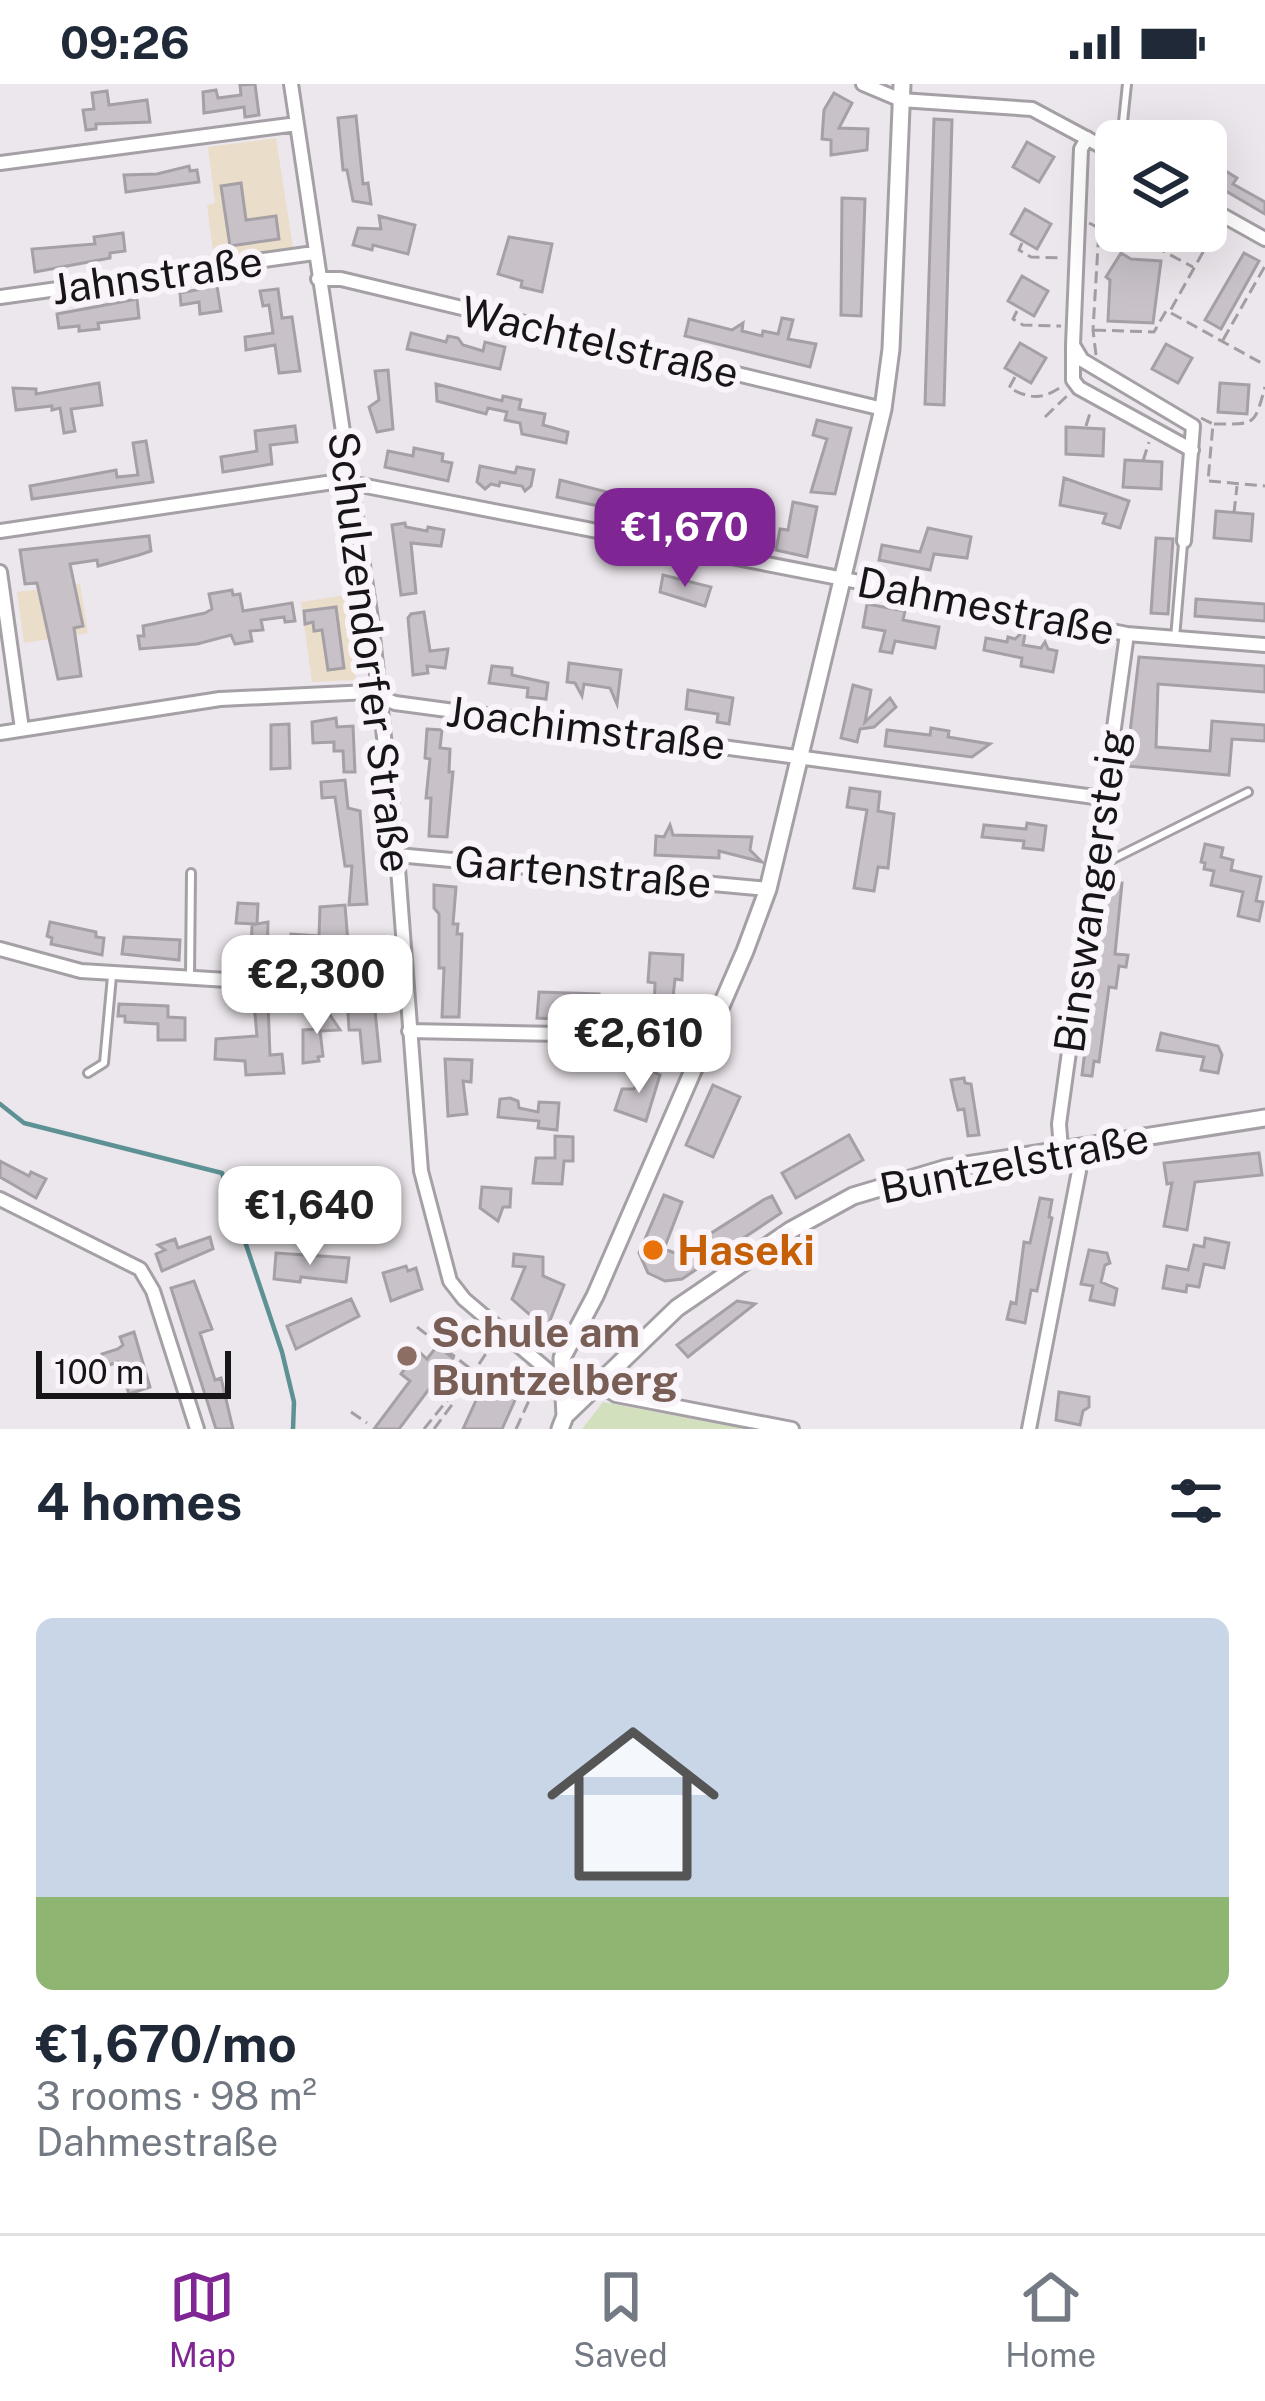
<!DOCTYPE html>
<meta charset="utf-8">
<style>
:root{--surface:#fff;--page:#f6f6f7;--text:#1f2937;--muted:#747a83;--line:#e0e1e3;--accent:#7f2694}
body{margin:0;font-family:"Public Sans",sans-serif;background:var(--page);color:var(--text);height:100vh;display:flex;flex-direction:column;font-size:45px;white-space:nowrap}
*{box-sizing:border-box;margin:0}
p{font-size:39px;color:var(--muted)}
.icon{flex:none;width:66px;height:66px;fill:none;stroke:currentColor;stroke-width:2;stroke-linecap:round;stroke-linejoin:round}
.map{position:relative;height:1345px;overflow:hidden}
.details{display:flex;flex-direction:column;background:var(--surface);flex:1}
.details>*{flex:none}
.tools{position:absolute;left:1095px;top:36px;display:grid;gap:24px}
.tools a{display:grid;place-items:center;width:132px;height:132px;border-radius:18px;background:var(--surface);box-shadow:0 12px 48px #0002;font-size:60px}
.scale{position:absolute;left:36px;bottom:30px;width:195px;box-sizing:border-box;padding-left:12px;border:6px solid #171517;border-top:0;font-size:33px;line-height:42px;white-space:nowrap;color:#171517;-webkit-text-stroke:9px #f9f4f9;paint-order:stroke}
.price{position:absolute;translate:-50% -102px;padding:0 27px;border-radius:24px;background:#fff;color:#222;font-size:39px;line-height:78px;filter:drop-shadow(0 3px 6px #0008)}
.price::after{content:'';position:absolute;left:50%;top:72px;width:36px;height:27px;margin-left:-18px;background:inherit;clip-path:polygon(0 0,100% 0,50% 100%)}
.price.current{background:var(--accent);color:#fff}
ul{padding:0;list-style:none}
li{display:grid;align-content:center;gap:24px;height:636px;padding:0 36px}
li+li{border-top:3px solid var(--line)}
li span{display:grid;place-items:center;height:372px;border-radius:18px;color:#555}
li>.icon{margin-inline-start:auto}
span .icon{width:216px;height:216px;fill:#fffc;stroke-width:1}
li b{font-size:51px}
h2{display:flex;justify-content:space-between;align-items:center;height:144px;padding:0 36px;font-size:51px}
.status{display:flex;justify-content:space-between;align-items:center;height:84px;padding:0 60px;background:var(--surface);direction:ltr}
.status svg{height:33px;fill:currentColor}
.menu{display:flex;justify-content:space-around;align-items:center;height:168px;border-top:3px solid var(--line);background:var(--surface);font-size:33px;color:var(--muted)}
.menu a{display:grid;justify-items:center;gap:6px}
.menu .current{color:var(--accent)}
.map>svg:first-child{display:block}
.commercial{fill:#eaddc9}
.green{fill:#d3e0be}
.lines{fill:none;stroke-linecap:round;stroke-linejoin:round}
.stream{stroke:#5d9194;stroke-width:4.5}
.building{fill:#c8c2c8;stroke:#a5a0a5;stroke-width:3}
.service-casing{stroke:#a5a0a5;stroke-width:12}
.minor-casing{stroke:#a5a0a5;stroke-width:18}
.tertiary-casing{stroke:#a5a0a5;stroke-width:21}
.path{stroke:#a29ea2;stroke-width:3;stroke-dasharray:12 6;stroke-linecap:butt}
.service{stroke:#fff;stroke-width:6}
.minor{stroke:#fff;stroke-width:12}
.tertiary{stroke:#fff;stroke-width:15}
.food-dot{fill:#e8710a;stroke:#f9f4f9;stroke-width:4.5}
.education-dot{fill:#8d6e63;stroke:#f9f4f9;stroke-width:4.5}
.labels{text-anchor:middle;stroke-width:12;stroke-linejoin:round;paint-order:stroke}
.street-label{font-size:42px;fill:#171517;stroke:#f9f4f9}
.food-label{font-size:42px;font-weight:bold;fill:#c56008;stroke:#f9f4f9;text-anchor:start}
.education-label{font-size:42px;font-weight:bold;fill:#785e54;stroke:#f9f4f9;text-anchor:start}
</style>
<div class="status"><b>09:26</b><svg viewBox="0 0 49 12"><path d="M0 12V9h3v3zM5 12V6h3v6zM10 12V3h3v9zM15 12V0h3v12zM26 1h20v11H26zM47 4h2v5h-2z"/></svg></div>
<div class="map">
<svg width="1265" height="1345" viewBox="0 0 1265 1345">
<rect width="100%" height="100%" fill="#ece7ec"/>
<!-- commercial -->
<path class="commercial" d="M276 54 293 164 214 175 207 121 215 119 208 63Z
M80 500 88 549 24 559 17 508Z
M346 511 356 596 312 598 301 518Z"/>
<!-- green -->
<path class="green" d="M603 1318 746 1345H582Z"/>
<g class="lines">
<!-- stream -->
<path class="stream" d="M0 1020 24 1039 222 1089 282 1268 294 1318 293 1345"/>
</g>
<!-- building -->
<path class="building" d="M255 0 259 31 245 33 244 23 204 29 203 8 216 6 218 14 241 11 240 1Z
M107 7 109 21 147 16 150 38 96 40V45L86 46 83 26 94 25 92 9Z
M834 9 852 19 839 44 868 45 867 66 831 71V56L822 55 824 26Z
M356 32 363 100 368 99 371 120 353 117 347 86H343L338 34Z
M934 35 952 36 944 321 925 320Z
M1027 58 1054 73 1039 98 1013 83Z
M1216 81 1237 94 1233 100 1265 118V130L1207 96Z
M189 82 190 87 197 86 199 98 126 108 124 91 157 90Z
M241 99 246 136 276 132 279 155 230 162 221 102Z
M842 114 865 115 861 232 841 231Z
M1025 125 1051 140 1037 165 1011 150Z
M379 132 415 141 408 170 373 161 372 166 353 161 358 144 381 145Z
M123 149 125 167 110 169V174L35 188 32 165 95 160 94 153Z
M509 153 552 160 542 208 521 203 522 197 498 190Z
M1121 169 1131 175 1161 177 1153 239 1108 237 1110 196 1106 193Z
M1244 169 1259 177 1221 245 1205 236Z
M1022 192 1048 207 1034 232 1008 217Z
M217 202 221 227 200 230 199 218 181 221 180 209Z
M278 205 282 234 292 233 300 287 279 289 275 261 246 266 245 253 273 249 269 221 263 222 260 207Z
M137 215 139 234 98 239 99 245 79 247V242L59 244 57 230Z
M782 234 793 236 788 255 816 260 810 283 685 252 689 235 732 246 743 239 742 247 762 252 763 247 778 250Z
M411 249 446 258 448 252 458 254 463 261 483 267 485 258 505 263 500 285 407 265Z
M1020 259 1046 274 1031 299 1005 284Z
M1166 260 1192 274 1178 299 1152 285Z
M388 286 393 345 377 348 369 323 379 316 375 287Z
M99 299 102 321 71 325 75 347 64 349 60 324 52 326V322L16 326 13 304 36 305V310Z
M1220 299 1249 301 1247 330 1218 328Z
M436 300 502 317 503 312 521 316 519 325 545 330 543 341 568 348 566 359 522 350 520 339 505 336 507 328 488 324 486 330 437 317Z
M817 336 851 344 835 410 811 408 827 355 813 351Z
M295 342 297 358 270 361 272 380 223 388 221 373 257 367 255 347Z
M1066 343 1104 345 1103 372 1066 370Z
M146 357 153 398 32 415 30 402 116 386 117 393 138 391 133 359Z
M414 364 443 370 442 377 452 379 448 397 385 383 388 367 413 372Z
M1125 376 1162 378 1161 405 1123 403Z
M480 382 515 389 517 383 534 386 531 402 525 407 522 402 500 398 499 402 491 400 485 405 477 398Z
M1064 394 1129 417 1120 444 1103 439 1106 430 1060 421Z
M560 396 615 410 612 425 557 413Z
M793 418 817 423 807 473 776 466 780 445 788 446Z
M1216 427 1253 430 1251 457 1214 454Z
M405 439 406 443 427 447 428 443 444 446 441 462 411 459 416 509 401 511 392 441Z
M928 444 971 453 967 474 934 470 930 486 879 476 882 461 920 468Z
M149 452 151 467 139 471 98 482 97 476 70 480 83 542 74 544 81 592 58 595 37 499 25 500 20 466Z
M1156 454 1173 455 1168 530 1151 529Z
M663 491 711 503 705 522 660 508Z
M232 506 233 511 240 510 243 527 292 519 295 537 285 538 284 533 261 536 263 546 250 547 252 557 235 560 231 551 197 560 140 565 138 552H144L143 542 205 529 212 525 209 510Z
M1196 515 1265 520V537L1195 532Z
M867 520 905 527 903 536 939 543 935 564 895 557 892 569 880 567 885 547 863 543Z
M336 523 344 584 328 586 322 546 314 547 313 538 305 540 304 527Z
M424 528 430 567 448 565 445 584 427 582 428 589 413 591 408 534 411 530Z
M1026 545 1023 561 1041 564 1045 558 1048 565 1057 567 1053 588 1021 582 1022 574 984 566 986 554 1007 558 1008 553 1015 555Z
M1139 573 1265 582V608L1158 600 1156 663 1210 667 1212 637 1265 641V657L1232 655 1229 691 1126 682Z
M569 579 621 586 617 620 610 604 584 600 582 612 575 599 567 598Z
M492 582 512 584V591L548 599 546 615 527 613 528 604 489 599Z
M853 601 871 606 865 638 890 614 896 623 874 643 860 645 857 658 841 654Z
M688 606 733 614 729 640 717 638 718 630 686 625Z
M336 634 337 643 353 642 355 688H344L343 667H334V658L313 659 312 638Z
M289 640 290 684 271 685V641Z
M931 644 949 647 948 653 990 660 972 673 885 662 887 646 930 651Z
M427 645 442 646 440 664 450 665 449 688H453L447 753 429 752 431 714H426L430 675 425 674Z
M345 696 348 724 360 727 367 820 349 821 352 782H345L335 713 322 714 321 698Z
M850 704 880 708 878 727 894 730 888 784 878 783 874 807 854 804 867 726 847 723Z
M1027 739 1046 742 1043 766 1023 764 1024 757 982 753 984 741 1026 745Z
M670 741 673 751 752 753 750 766 762 778 719 767V774L655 771 656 752 664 753Z
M1205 760 1223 764 1221 773 1233 776 1231 786 1261 793 1256 817 1263 818 1259 837 1238 832 1243 808 1211 801 1214 787 1204 785 1205 779 1201 778Z
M1106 797 1122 799 1115 870 1128 871 1126 883 1119 882 1116 904 1109 903 1099 978 1094 977 1092 992 1082 991Z
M434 801 456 803 453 840H458L457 850H462L459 933H442L444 884H439V830L434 824Z
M238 819 258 820 257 840 268 838 267 872H251L252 841 257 840 236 839Z
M345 821 348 859 358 858 360 882 331 884 328 861 290 864 291 850 319 852 320 823Z
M50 838 96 848V853L104 854 102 871 51 860 52 854 47 852Z
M124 853 180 856 179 876 122 870Z
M650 869 683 871 682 896 675 895 671 931 667 939H656L657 930H654L655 899 648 898Z
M539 908 599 910V915L633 917 632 939 537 934Z
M268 919 270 971 282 970 284 989 246 991 245 977 215 975 216 955 257 952 254 920Z
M119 920 168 922V933L185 934V956H158V940L125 938V932H118Z
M316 922 328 928 340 946 320 947 323 972 318 973 319 977 303 979V946L318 945Z
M375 926 380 977 363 979 360 946H349L348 928Z
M1161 949 1218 962 1222 971 1218 989 1201 986 1204 973 1157 966Z
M445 975 472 976 471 998 463 997 467 1030 448 1032Z
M644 983 660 991 646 1037 615 1026 622 1005H634Z
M964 994 965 999 971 1000 979 1051 968 1052 964 1025 958 1026 955 1015 951 996Z
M713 1001 740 1013 713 1073 686 1061Z
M510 1014 518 1017 519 1024 538 1028 539 1018 559 1019 557 1046 538 1044 539 1037 498 1033 500 1015Z
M849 1051 863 1076 796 1114 782 1089Z
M555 1052 573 1053V1077H564L562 1100 533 1099 536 1074H555Z
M1259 1069 1262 1091 1195 1098 1187 1146 1164 1142 1172 1099 1167 1100 1164 1079Z
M0 1077 29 1092 31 1088 46 1095 36 1114 0 1093Z
M482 1103 511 1105 510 1123H503L498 1137 480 1124Z
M664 1111 682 1118 664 1165 678 1170 765 1115 772 1112 781 1129 682 1195 665 1197 648 1189 639 1169Z
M1040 1114 1052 1116 1049 1133 1052 1134 1037 1207 1031 1206 1025 1239 1007 1235 1011 1218 1016 1220 1024 1158 1030 1159Z
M210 1153 213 1165 162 1187 156 1170 165 1166 158 1161 175 1155 178 1164Z
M1205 1154 1229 1159 1224 1184 1204 1180 1199 1203 1187 1201 1186 1208 1163 1204 1167 1182 1188 1186 1194 1161 1204 1163Z
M1089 1166 1107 1169 1110 1179 1105 1181 1101 1198 1117 1205 1114 1221 1090 1216 1093 1202 1081 1200Z
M276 1169 349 1174 346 1198 301 1193 300 1198 274 1195Z
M514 1170 543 1173V1192L564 1201 549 1239 529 1230 512 1215 525 1183 513 1182Z
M406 1182 408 1187 416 1184 422 1205 391 1217 383 1189Z
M194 1197 212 1245 200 1249 215 1296 221 1294 233 1345H216L171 1204Z
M351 1215 359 1232 296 1265 287 1242Z
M737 1217 755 1220 688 1273 677 1261Z
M134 1248 150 1303 129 1310 118 1278 106 1282 102 1270 118 1265 123 1261 120 1253Z
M437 1262 453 1274 442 1288 450 1294 440 1307 432 1301 399 1345H374L410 1297 401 1290 407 1282 418 1267 427 1275Z
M484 1299 516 1314 502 1345H463Z
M1059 1308 1089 1313V1323L1083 1327 1080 1341 1056 1336Z"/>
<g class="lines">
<defs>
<path id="service" d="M1121 57 1127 0
M1175 554 1183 460
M1095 784 1248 708
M190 892 191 789
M88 989 104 979 112 892"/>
<path id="minor" d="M291 0 371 535 397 771 421 1087 450 1197 464 1215 563 1299
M863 0 901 16 1032 25 1116 70
M1087 54 1081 65 1073 261 1082 276 1193 342 1184 457
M0 79 297 40
M1206 122 1265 155
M318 195H341L883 325
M0 213 314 169
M1073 263V296L1079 304 1192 366
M0 447 340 397 1127 550 1265 561
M0 488 22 645
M0 649 220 615 369 608 395 619 1102 714
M397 771 768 805
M0 865 81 887 406 907
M409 947 666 952 704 961
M1061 1065 1059 1040 1127 550
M0 1115 140 1185 153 1207 197 1345
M599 1301 616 1311 792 1345
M1029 1345 1079 1087 1077 1062"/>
<path id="tertiary" d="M565 1332 562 1274 595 1212 745 867 768 805 883 325 891 265 902 0
M560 1345 565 1332 677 1224 791 1146 853 1112 947 1084 1265 1034"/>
</defs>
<!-- service casing -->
<use href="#service" class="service-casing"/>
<!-- minor casing -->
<use href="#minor" class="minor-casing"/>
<!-- tertiary casing -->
<use href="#tertiary" class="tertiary-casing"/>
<!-- path -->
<path class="path" d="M1089 139 1135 162 1148 159 1193 183
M1022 159 1019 166 1031 173 1063 174
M1017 227 1013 235 1023 241 1061 242
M1171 229 1265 281
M1094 246 1154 248 1166 227H1170L1216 145
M1223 256 1265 182
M1096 271 1093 246 1103 78
M1015 293 1009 304C1031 315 1041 316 1061 303
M1045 333 1070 309
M1201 334 1213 340 1208 397
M1214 340C1255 340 1254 343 1265 303
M1086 342 1091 326
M1143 377 1149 358
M1209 397 1265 402
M1234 429 1237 402
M417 1243 472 1286
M394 1269 405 1275
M476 1284 499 1301 500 1306
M459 1310 491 1262
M351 1328 367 1339
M424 1345 449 1314
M434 1345 454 1318
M516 1345 538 1297"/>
<!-- service -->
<use href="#service" class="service"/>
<!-- minor -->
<use href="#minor" class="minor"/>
<!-- tertiary -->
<use href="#tertiary" class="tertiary"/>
</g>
<!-- markers -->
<circle class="food-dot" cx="653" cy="1166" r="12"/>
<circle class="education-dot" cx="407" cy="1272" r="12"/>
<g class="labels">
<!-- street labels -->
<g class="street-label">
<text transform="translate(157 191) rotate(-8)" y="15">Jahnstraße</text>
<text transform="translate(600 258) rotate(13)" y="15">Wachtelstraße</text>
<text transform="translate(986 522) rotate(11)" y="15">Dahmestraße</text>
<text transform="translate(370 568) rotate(83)" y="15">Schulzendorfer Straße</text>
<text transform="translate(586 644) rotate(7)" y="15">Joachimstraße</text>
<text transform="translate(583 788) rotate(5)" y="15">Gartenstraße</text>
<text transform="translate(1091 807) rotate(-82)" y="15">Binswangersteig</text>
<text transform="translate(1014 1079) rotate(-11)" y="15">Buntzelstraße</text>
</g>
<!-- food labels -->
<g class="food-label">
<text x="677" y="1181">Haseki</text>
</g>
<!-- education labels -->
<g class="education-label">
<text x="431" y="1263">Schule am<tspan x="431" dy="48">Buntzelberg</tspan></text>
</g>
</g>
</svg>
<div class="tools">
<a><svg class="icon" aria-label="layers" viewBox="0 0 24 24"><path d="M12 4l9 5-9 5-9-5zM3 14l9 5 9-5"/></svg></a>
</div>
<div class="scale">100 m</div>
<b class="price current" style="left:685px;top:506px">€1,670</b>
<b class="price" style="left:317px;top:953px">€2,300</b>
<b class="price" style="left:639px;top:1012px">€2,610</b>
<b class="price" style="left:310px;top:1184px">€1,640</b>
</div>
<section class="details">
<h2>4 homes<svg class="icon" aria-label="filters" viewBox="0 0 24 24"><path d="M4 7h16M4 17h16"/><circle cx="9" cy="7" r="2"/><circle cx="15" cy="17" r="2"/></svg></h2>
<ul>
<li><span style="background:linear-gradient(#c9d6e8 75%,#8fb573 0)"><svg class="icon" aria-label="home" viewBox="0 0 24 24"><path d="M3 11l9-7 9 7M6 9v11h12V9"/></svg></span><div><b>€1,670/mo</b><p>3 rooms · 98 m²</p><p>Dahmestraße</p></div></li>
</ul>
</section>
<nav class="menu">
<a class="current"><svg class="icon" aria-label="map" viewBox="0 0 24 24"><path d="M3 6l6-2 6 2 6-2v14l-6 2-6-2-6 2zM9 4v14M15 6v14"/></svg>Map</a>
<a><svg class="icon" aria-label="saved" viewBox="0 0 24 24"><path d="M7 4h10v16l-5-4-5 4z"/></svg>Saved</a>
<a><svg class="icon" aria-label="home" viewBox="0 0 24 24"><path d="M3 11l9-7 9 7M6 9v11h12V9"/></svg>Home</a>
</nav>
